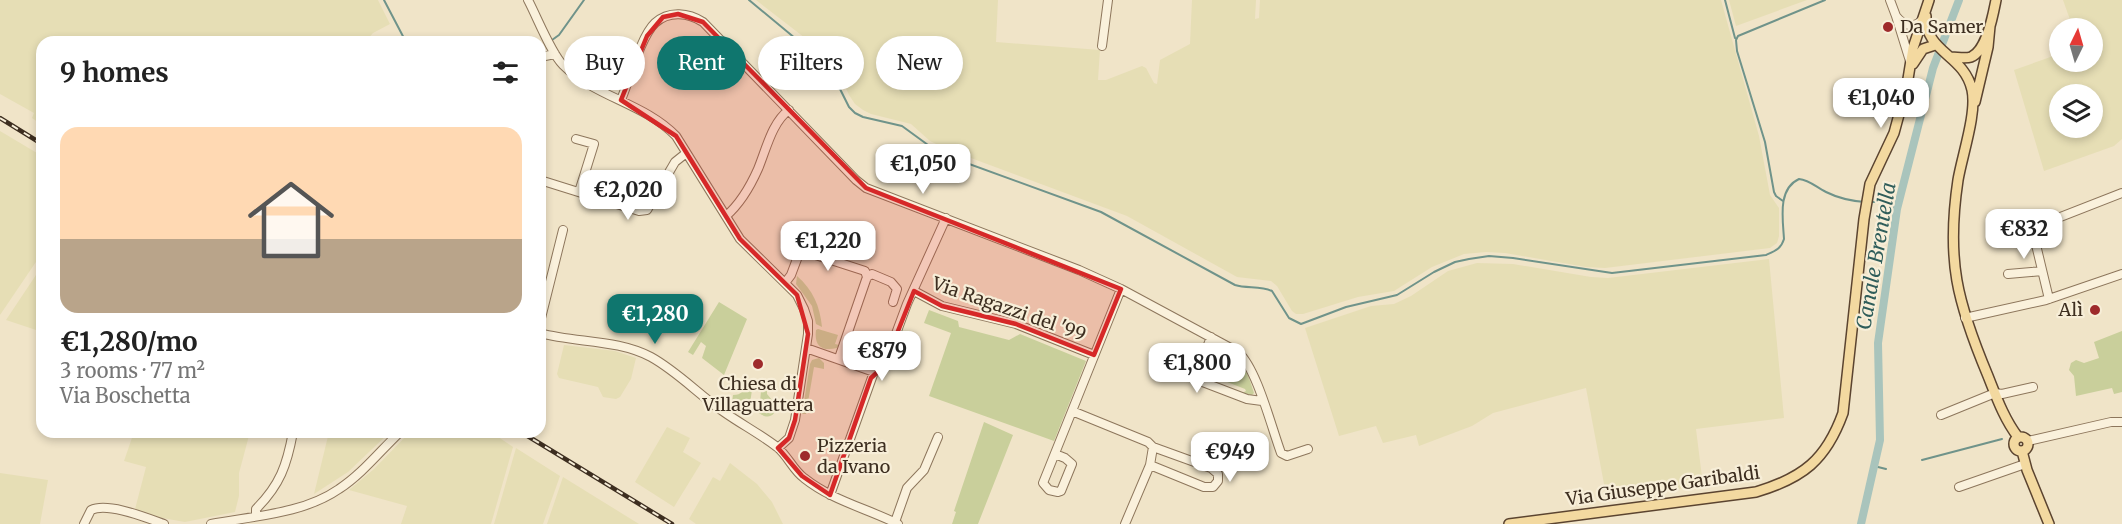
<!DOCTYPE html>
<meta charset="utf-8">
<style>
:root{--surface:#fff;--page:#f2f2f2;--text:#222;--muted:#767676;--line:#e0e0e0;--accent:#0f766e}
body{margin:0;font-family:Merriweather,serif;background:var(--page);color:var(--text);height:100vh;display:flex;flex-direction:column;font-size:22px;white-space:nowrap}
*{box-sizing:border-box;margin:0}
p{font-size:20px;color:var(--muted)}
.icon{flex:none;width:33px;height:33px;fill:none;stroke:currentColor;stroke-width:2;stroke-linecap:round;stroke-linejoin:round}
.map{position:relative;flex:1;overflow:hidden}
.panel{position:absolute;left:36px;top:36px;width:510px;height:402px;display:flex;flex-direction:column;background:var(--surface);border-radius:18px;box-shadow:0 3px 9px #0003}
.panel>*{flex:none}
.hud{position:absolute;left:564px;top:36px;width:570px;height:54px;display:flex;gap:12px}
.needle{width:39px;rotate:5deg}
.tools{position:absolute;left:2049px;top:18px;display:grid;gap:12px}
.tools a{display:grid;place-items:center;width:54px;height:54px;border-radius:50%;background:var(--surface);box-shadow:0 3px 9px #0003;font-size:30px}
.price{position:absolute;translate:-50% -51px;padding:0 14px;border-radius:12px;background:#fff;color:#222;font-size:20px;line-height:39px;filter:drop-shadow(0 2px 3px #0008)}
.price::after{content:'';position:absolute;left:50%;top:36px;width:18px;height:14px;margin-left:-9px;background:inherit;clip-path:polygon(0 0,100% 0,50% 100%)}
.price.on{background:var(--accent);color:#fff}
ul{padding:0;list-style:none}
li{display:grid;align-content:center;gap:12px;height:318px;padding:0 24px}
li+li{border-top:2px solid var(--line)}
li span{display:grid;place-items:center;height:186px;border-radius:18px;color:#555}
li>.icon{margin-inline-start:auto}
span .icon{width:108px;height:108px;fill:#fffc;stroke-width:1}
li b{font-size:26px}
h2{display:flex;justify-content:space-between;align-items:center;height:72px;padding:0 24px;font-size:26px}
.pill{padding:0 21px;border-radius:27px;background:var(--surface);box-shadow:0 3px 9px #0003;font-size:21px;line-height:54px}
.pill.on{background:var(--accent);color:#fff}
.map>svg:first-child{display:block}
.farmland{fill:#e6deb5;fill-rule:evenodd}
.green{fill:#c9cf9b}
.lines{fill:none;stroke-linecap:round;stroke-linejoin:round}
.stream{stroke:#6f938a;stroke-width:2}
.canal{stroke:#a9c4bc;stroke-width:8}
.minor-casing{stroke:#8d765c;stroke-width:10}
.major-casing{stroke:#5b4430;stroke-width:12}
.minor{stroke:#faf1dc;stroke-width:8}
.major{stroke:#f3d9a0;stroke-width:9}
.rail-casing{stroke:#3d2e20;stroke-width:4.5}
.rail{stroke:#f7eed8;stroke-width:2;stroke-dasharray:7;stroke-linecap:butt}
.marked{fill:#d62828;fill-opacity:0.2;stroke:#d62828;stroke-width:4.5;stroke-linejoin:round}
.poi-dot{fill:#9e2a2b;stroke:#f7eed8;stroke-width:2}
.labels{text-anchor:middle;stroke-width:4.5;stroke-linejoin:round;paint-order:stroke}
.poi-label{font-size:18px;fill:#3d2e20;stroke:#f7eed8;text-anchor:start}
.street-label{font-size:18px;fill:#3d2e20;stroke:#f7eed8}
.water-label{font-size:20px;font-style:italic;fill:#2f5d5a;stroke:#f7eed8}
</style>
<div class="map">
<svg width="2122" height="524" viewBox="0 0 2122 524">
<rect width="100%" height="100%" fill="#f0e4c8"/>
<!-- farmland -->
<path class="farmland" d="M0 0H378L390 24 373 33 365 42H42V125L32 118 34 113 0 94Z
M756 0H998L996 42 1100 50 1098 80H1106L1142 66 1146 68 1154 83 1157 84 1160 60 1190 44 1192 0H1256L1255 19 1259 18 1260 0H1721L1759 136 1770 195 1779 208V236L1777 243 1770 248 1605 268 1586 267 1505 253 1486 252 1464 254 1432 267 1394 291 1358 297 1303 314H1296L1292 311 1277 286 1271 281 1237 277 1127 216 944 148 930 141 911 124 871 114 863 110 855 104 849 95 835 65 822 51Z
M1729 0H1807L1736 26Z
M2063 0H2122V139L2114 146 2044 171 2014 70 2059 54 2060 62H2092V28H2073ZM2060 94H2092V128H2060Z
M0 131 42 156V253L0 315Z
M1769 259 1784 418 1696 429 1703 485 1637 496 1607 500 1586 388 1493 413 1472 426 1419 446 1416 435 1383 443 1376 426 1339 436 1305 328 1371 306 1394 304 1411 296 1448 271 1477 263 1513 264 1591 277 1608 278Z
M42 266V332L6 320Z
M564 345 615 351 636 358 631 379 620 397 616 399 603 397 598 387 559 378 557 374Z
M667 427 690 438 683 452 701 463 674 507 635 482Z
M134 432H250L239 473V496L235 512 185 522 134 513 146 467 124 461Z
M329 432H390L348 472 314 494Z
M410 432H491L513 447 491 524H401L407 506 349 490 374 469Z
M516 448 560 476 543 524H494Z
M730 463 757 484 772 502 783 524H696L689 519 713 477 720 481Z
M0 473 48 480 40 524H0Z
M563 477 639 524H547Z"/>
<!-- green -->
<path class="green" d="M797 276C813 290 820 306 822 327L816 324 812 306 796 284Z
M719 302 747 319 724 375 702 358 706 346 701 342 693 355 688 352Z
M929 310 958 321 959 327 1009 340 1020 334 1086 361 1054 441 929 396 951 333 924 323Z
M818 329 838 335 835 344 839 345 837 348C821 352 814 345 816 330Z
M2122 331V392L2114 394 2112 388 2076 396 2074 376 2069 370 2071 363 2076 360 2084 363 2099 358 2094 342Z
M1213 347C1239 346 1248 373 1254 393L1252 395 1242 393 1246 391 1245 389 1217 378 1210 381C1196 376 1206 355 1213 347Z
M819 358 824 363V369L814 367 806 414H802L810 364 812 360Z
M748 384 752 390 749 410 745 413 739 412 732 403 733 395C742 395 744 390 748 384Z
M764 387H767V394L777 406C775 416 768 420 759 413L761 391Z
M984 422 1013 435 978 524H952L956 512 954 511Z"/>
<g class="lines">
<!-- stream -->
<path class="stream" d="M384 0 406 42
M749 0 825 63 832 73 849 107 855 113 863 117 902 126 939 153 1101 212 1235 285C1247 289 1260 285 1272 291L1289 318 1301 324 1346 307 1397 295 1434 272 1455 262 1469 259 1489 256 1513 258 1612 273 1766 255C1775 251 1781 249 1784 239 1783 220 1777 189 1799 179 1810 180 1817 188 1826 192 1838 198 1851 201 1865 202
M1725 0 1735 38
M552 40 559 35 584 0
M540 45H541
M1783 201 1776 196 1774 192 1765 142 1737 51 1736 40 1738 36 1825 0
M1870 202H1884L1897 209
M1922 460 2002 439
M1874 466 1886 469"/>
<!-- canal -->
<path class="canal" d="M1861 524 1880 440 1878 343 1897 209 1933 68 1959 0"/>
<defs>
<path id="minor" d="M528 0C537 17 551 53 563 65 595 97 644 103 676 136L740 239 797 295 804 309 808 321V334L795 420 789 438 778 448
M1890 0 1896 16
M1102 46 1108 0
M540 57 555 54
M1910 61 1896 16C1904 26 1914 29 1923 19
M621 100C629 81 641 36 655 23 669 10 689 13 703 22L856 180 866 188 1079 270 1121 289 1238 352C1257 369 1271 426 1281 453L1287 456 1308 449
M576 139 594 144 579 192
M540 180 639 211 647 210 675 162 685 154
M726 216C741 203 750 187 758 169 766 150 772 122 789 110
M800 250 865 271 867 277 839 358
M2008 274 2042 271
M867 277 872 274 891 282 897 289 893 302
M785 283 791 275 806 235
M1121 289 1072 411 1148 442 1153 447 1150 465 1125 524
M914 291 942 306 1016 324 1094 355
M2049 299 2032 228 2122 193
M1965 318 2046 300 2122 274
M540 322 563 230
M540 333C576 343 617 339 651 357 678 372 699 395 724 412 741 424 760 434 777 447 788 456 793 470 804 478 833 501 866 508 898 524
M1211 337 1198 371 1200 381 1247 399 1262 401
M806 348 874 372 884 366 907 304 946 218
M1941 415 1995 393 2002 394 2033 387
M2028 441 2111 422H2122
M1055 454 1065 458 1072 464 1061 491 1058 492 1049 490 1043 483 1072 411
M1150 465 1204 487H1213L1218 481V474L1211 468 1153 447
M1959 487 2025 464
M830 495 874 372
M256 515V509C280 485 287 465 293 432
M895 522 907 488 924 470 938 437
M84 524 91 510C108 502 147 518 164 524
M211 524C253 516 303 514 339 489 362 474 380 451 400 432"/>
<path id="major" d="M1926 16C1925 53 1964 54 1972 90 1977 113 1962 156 1958 180 1946 260 1957 302 1988 376 1996 396 2004 419 2018 437
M1951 57C1957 57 1965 59 1971 57 1987 50 1993 15 1996 0
M1913 64 1923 49 1935 45
M1975 102 1988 47 1990 26
M2014 444a7 7 0 1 1 14 0a7 7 0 1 1-14 0Z
M2022 451 2027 470 2049 524
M1509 524 1756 492C1803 478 1826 460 1843 413L1864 219 1870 184 1894 133 1907 85 1913 48 1929 0"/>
</defs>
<!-- minor casing -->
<use href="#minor" class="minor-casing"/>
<!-- major casing -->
<use href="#major" class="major-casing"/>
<!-- minor -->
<use href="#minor" class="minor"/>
<!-- major -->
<use href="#major" class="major"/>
<defs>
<path id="rail" d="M0 118 42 144
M521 432 672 524"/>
</defs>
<!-- rail casing -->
<use href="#rail" class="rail-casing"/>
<!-- rail -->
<use href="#rail" class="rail"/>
</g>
<!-- marked area -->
<path class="marked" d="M678 14 703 22 866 188 1121 289 1094 355 1016 324 942 306 914 291 884 366 871 378 830 495 802 476 778 448 789 438 795 420 808 334 797 295 740 239 676 136 621 100 647 36 663 17Z"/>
<!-- markers -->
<g class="poi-dot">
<circle cx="1888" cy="27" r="6"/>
<circle cx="2095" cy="310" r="6"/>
<circle cx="758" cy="364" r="6"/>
<circle cx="805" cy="456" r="6"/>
</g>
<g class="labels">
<!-- poi labels -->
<g class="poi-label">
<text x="1900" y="33">Da Samer</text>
<text x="2083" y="316" text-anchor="end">Alì</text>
<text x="758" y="390" text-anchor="middle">Chiesa di<tspan x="758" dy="21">Villaguattera</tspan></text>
<text x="817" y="452">Pizzeria<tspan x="817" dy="21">da Ivano</tspan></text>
</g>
<!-- street labels -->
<g class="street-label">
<text transform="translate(1009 309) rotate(19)" y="6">Via Ragazzi del '99</text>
<text transform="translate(1663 486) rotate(-8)" y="6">Via Giuseppe Garibaldi</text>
</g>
<!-- water labels -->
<g class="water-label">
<text transform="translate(1876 256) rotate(-80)" y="7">Canale Brentella</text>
</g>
</g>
</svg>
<div class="tools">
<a><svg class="needle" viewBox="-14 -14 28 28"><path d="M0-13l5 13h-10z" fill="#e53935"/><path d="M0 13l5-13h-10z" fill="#767676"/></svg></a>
<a><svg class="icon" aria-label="layers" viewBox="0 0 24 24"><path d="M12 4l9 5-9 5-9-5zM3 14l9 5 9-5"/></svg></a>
</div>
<b class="price" style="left:1881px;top:129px">€1,040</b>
<b class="price" style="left:923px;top:195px">€1,050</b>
<b class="price" style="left:628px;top:221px">€2,020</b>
<b class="price" style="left:2024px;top:260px">€832</b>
<b class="price" style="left:828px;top:272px">€1,220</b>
<b class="price on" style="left:655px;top:345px">€1,280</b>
<b class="price" style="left:882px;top:382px">€879</b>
<b class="price" style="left:1197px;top:394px">€1,800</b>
<b class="price" style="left:1230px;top:483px">€949</b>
<div class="hud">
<a class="pill">Buy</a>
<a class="pill on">Rent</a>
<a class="pill">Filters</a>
<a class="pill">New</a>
</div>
<section class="panel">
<h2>9 homes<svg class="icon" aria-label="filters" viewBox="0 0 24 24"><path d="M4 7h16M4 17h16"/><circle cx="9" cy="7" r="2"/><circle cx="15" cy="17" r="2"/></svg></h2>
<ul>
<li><span style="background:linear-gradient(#ffd9b3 60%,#b9a48a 0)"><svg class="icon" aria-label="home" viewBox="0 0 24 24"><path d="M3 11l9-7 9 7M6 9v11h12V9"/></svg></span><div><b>€1,280/mo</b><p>3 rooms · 77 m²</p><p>Via Boschetta</p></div></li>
</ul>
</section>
</div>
